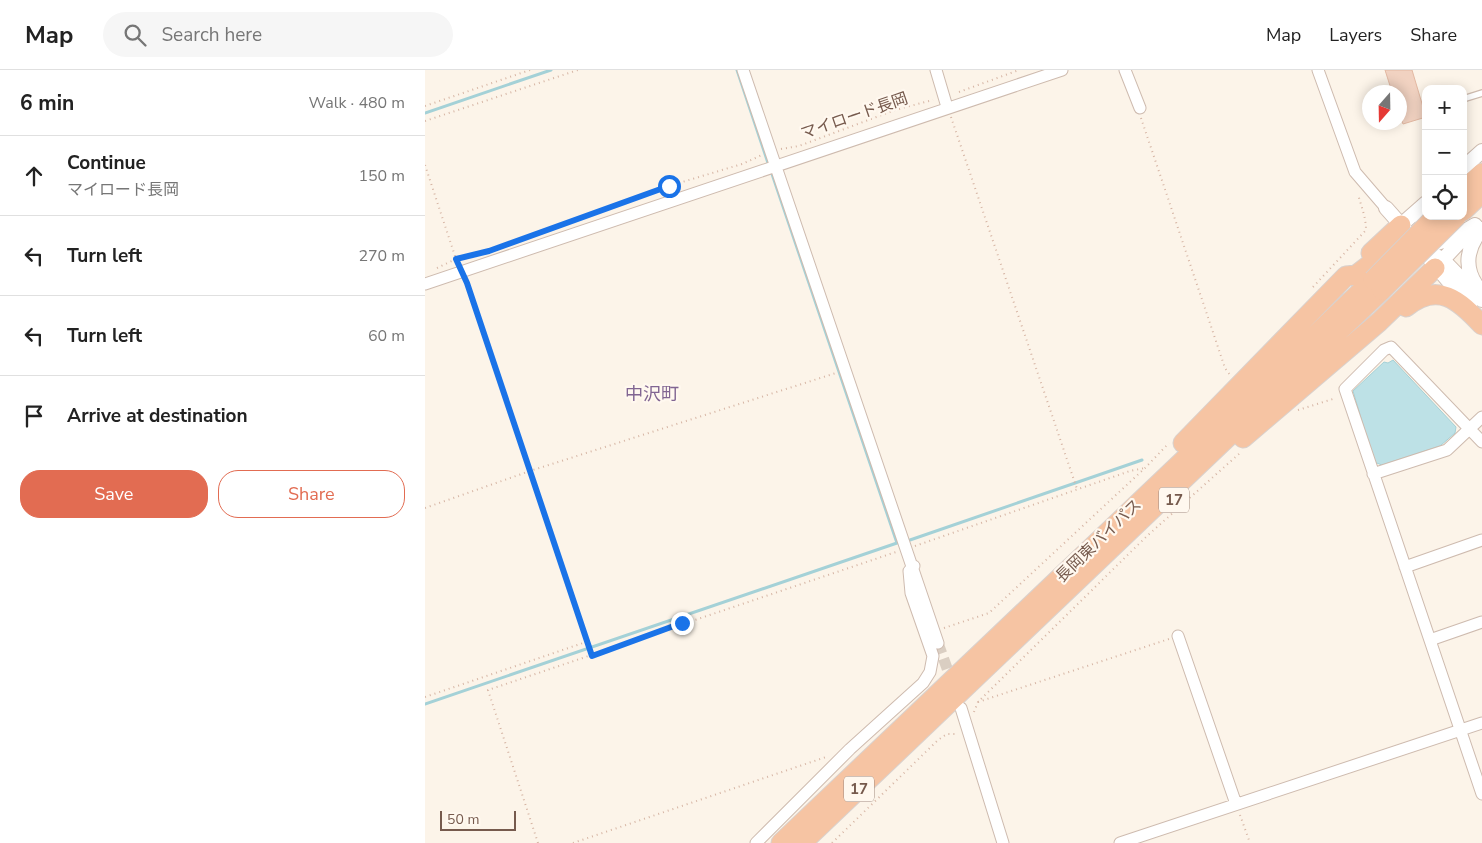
<!DOCTYPE html>
<html lang="en">
<head>
<meta charset="utf-8">
<style>
	:root { --surface:#fff; --page:#f6f6f6; --text:#222; --muted:#767676; --line:#e0e0e0; --accent:#e26c52 }
	body { margin:0; font-family:"Nunito Sans","Noto Sans JP",sans-serif; background:var(--page); color:var(--text) }
	.controls { position:absolute; right:15px; top:15px; display:grid; overflow:hidden; border-radius:10px; box-shadow:0 2px 12px #0003 }
	.controls button { width:45px; height:45px; display:grid; place-items:center; padding:0; border:0; border-bottom:1px solid var(--line); background:var(--surface); color:var(--text); font:25px sans-serif }
	.compass { position:absolute; left:937px; top:15px; width:45px; height:45px; border-radius:50%; background:var(--surface); box-shadow:0 2px 12px #0003; rotate:200deg }
	.scale { position:absolute; left:15px; bottom:12px; width:76px; box-sizing:border-box; padding-left:5px; border:2px solid #765a4d; border-top:0; font-size:14px; line-height:18px; white-space:nowrap; color:#765a4d; -webkit-text-stroke:4px #fff8ef; paint-order:stroke }
	.stop { position:absolute; width:15px; height:15px; margin:-11px; border:4px solid #1a73e8; border-radius:50%; background:#fff }
	.stop.end { background:#1a73e8; border-color:#fff; box-shadow:0 1px 5px #0008 }
	.list { margin:0; padding:0; list-style:none }
	h2 { display:flex; justify-content:space-between; align-items:center; height:65px; margin:0; padding:0 20px; font-size:21px }
	h2 small { font-size:16px; font-weight:400; color:var(--muted) }
	.list li { display:grid; grid-template-columns:32px 1fr auto; gap:15px; align-items:center; box-sizing:border-box; height:80px; padding:0 20px; border-top:1px solid var(--line) }
	.list b { display:block; font-size:19px; white-space:nowrap }
	.list p { margin:0; font-size:16px; white-space:nowrap; color:var(--muted) }
	.list em { font-size:16px; font-style:normal; color:var(--muted) }
	.actions { display:flex; gap:10px; padding:15px 20px }
	.actions a { flex:1; padding:11px 0; border:1px solid var(--accent); border-radius:20px; text-align:center; font-size:18px; color:var(--accent) }
	.actions .main { background:var(--accent); color:#fff }
	.icon { flex:none; width:28px; height:28px; fill:none; stroke:currentColor; stroke-width:2; stroke-linecap:round; stroke-linejoin:round }
	.map { position:relative; flex:none; width:1057px; height:773px; overflow:hidden }
	header { display:flex; align-items:center; gap:30px; box-sizing:border-box; height:70px; padding:0 25px; background:var(--surface); border-bottom:1px solid var(--line) }
	header strong { font-size:24px }
	nav { display:flex; gap:28px; margin-inline-start:auto; font-size:18px }
	.search { width:350px; height:45px; background:var(--page); display:flex; align-items:center; gap:12px; box-sizing:border-box; padding:0 18px; border-radius:28px; color:var(--muted); font-size:19px }
	main { display:flex }
	aside { flex:1; background:var(--surface) }
	.map>svg:first-child { display:block }
	.water { fill:#bde1e6; stroke:#a4d1d7 }
	.lines { fill:none; stroke-linecap:round; stroke-linejoin:round }
	.stream { stroke:#a4d1d7; stroke-width:3 }
	.building { fill:#f1d2c1; stroke:#e3b8a2 }
	.minor-tunnel { stroke:#dacec2; stroke-width:11; stroke-dasharray:11 5.5; stroke-linecap:butt }
	.service-casing { stroke:#cebbaf; stroke-width:8 }
	.minor-casing { stroke:#cebbaf; stroke-width:13 }
	.tertiary-casing { stroke:#cebbaf; stroke-width:16 }
	.trunk-casing { stroke:#d9d1cd; stroke-width:21 }
	.path { stroke:#d6b5a4; stroke-width:2; stroke-dasharray:1 4; stroke-linecap:butt }
	.service { stroke:#fff; stroke-width:5.5 }
	.minor { stroke:#fff; stroke-width:11 }
	.tertiary { stroke:#fff; stroke-width:14 }
	.trunk { stroke:#f6c4a3; stroke-width:19 }
	.trunk-bridge-casing { stroke:#d9d1cd; stroke-width:21; stroke-linecap:butt }
	.trunk-bridge { stroke:#f6c4a3; stroke-width:19 }
	.route { stroke:#1a73e8; stroke-width:6 }
	.labels { text-anchor:middle; stroke-width:4.5; stroke-linejoin:round; paint-order:stroke }
	.shield { fill:#fff8ef; stroke:#9f897e; stroke-width:1 }
	.shield-label { font-size:15px; font-weight:bold; fill:#765a4d }
	.street-label { font-size:16px; fill:#765a4d; stroke:#fff8ef }
	.neighbourhood-label { font-size:18px; fill:#816592; stroke:#fff8ef }
</style>
</head>
<body>
<header>
<strong>Map</strong>
<div class="search"><svg class="icon" aria-label="search" viewBox="0 0 24 24"><circle cx="10" cy="10" r="6"/><path d="M15 15l6 6"/></svg>Search here</div>
<nav><a>Map</a><a>Layers</a><a>Share</a></nav>
</header>
<main>
<aside>
<h2>6 min<small>Walk · 480 m</small></h2>
<ul class="list">
<li><svg class="icon" aria-label="ahead" viewBox="0 0 24 24"><path d="M12 20V5M6 11l6-6 6 6"/></svg><div><b>Continue</b><p>マイロード長岡</p></div><em>150 m</em></li>
<li><svg class="icon" aria-label="left" viewBox="0 0 24 24"><path d="M17 20v-9H6M10 6l-5 5 5 5"/></svg><div><b>Turn left</b></div><em>270 m</em></li>
<li><svg class="icon" aria-label="left" viewBox="0 0 24 24"><path d="M17 20v-9H6M10 6l-5 5 5 5"/></svg><div><b>Turn left</b></div><em>60 m</em></li>
<li><svg class="icon" aria-label="arrive" viewBox="0 0 24 24"><path d="M6 21V4h12l-3 4 3 4H6"/></svg><div><b>Arrive at destination</b></div></li>
</ul>
<div class="actions"><a class="main">Save</a><a>Share</a></div>
</aside>
<div class="map">
<svg width="1057" height="773" viewBox="0 0 1057 773">
	<rect width="100%" height="100%" fill="#fcf4e9"/>
	<path class="water" d="M 968,290 L 1031,357 L 1030,363 L 1015,376 L 957,395 L 949,392 L 928,321 L 959,292 L 963,293 Z"/>
	<g class="lines">
		<path class="stream" d="M 312,0 L 344,96
			M 0,43 L 126,0
			M 485,470 L 717,390
			M 0,634 L 472,473 L 346,101"/>
	</g>
	<path class="building" d="M 960,0 L 987,0 L 1001,47 L 978,54 L 974,44 L 974,22 L 967,22 Z"/>
	<g class="lines">
		<path class="minor-tunnel" d="M 513,573 L 528,615"/>
		<defs>
			<path id="service" d="M 1038,29 L 1057,23"/>
			<path id="minor" d="M 318,0 L 513,573
				M 511,0 L 522,37
				M 700,0 L 715,38
				M 893,0 L 930,102 L 961,138
				M 0,214 L 637,0
				M 1057,372 L 966,277 L 959,280 L 920,319 L 1057,724
				M 948,404 L 1022,380 L 1057,347
				M 980,497 L 1057,470
				M 753,566 L 811,734
				M 1005,570 L 1057,552
				M 536,638 L 578,773
				M 331,773 L 425,679 L 498,613 L 505,602 L 508,586 L 486,523 L 484,501 L 489,496
				M 695,773 L 1057,653"/>
			<path id="tertiary" d="M 1038,98 L 1057,81
				M 961,138 C 990,170 1015,203 1045,235
				M 1001,140 L 998,146 L 996,176 C 1017,174 1032,166 1050,155
				M 976,155 L 1001,133
				M 1000,179 L 1018,190 L 1057,230
				M 1012,196 L 1042,164
				M 1054,219 C 1038,199 1041,178 1057,159"/>
			<path id="trunk" d="M 1038,120 L 1057,103
				M 1038,141 L 1057,123
				M 946,183 L 976,155
				M 981,237 C 1013,211 1034,230 1057,255
				M 818,368 L 954,252 L 1010,198
				M 758,373 L 921,206 L 931,205 L 965,179 L 991,176
				M 356,773 L 948,210
				M 377,773 L 957,220"/>
		</defs>
		<use href="#service" class="service-casing"/>
		<use href="#minor" class="minor-casing"/>
		<use href="#tertiary" class="tertiary-casing"/>
		<use href="#trunk" class="trunk-casing"/>
		<path class="path" d="M 534,22 L 594,0
			M 0,36 L 105,0
			M 526,47 L 652,419
			M 716,48 L 800,298 L 805,305
			M 0,51 L 153,0
			M 356,79 L 374,76 L 470,40 L 508,30
			M 0,95 L 31,189
			M 70,178 L 244,116 L 317,94 L 337,85
			M 12,198 L 31,189 L 59,182
			M 41,212 L 167,586
			M 888,217 L 941,160 C 941,147 936,136 933,124
			M 873,340 L 911,328
			M 0,438 L 105,401 L 411,303
			M 490,476 L 705,401 L 720,398
			M 519,558 L 564,543 L 720,398 L 744,373
			M 0,627 L 161,572
			M 553,632 L 744,569
			M 549,642 L 553,632 L 722,466 L 815,383
			M 815,745 L 825,773
			M 113,773 L 63,620 L 471,482
			M 148,773 L 401,687
			M 407,773 L 513,670 L 522,664 L 532,664"/>
		<use href="#service" class="service"/>
		<use href="#minor" class="minor"/>
		<use href="#tertiary" class="tertiary"/>
		<use href="#trunk" class="trunk"/>
		<defs>
			<path id="trunk-bridge" d="M 948,210 L 1011,146
				M 957,220 L 1032,146"/>
		</defs>
		<use href="#trunk-bridge" class="trunk-bridge-casing"/>
		<use href="#trunk-bridge" class="trunk-bridge"/>
	</g>
	<g class="lines">
		<path class="route" d="M 244,116 L 64,181 L 31,189 L 42,213 L 167,586 L 257,553"/>
	</g>
	<g class="labels">
		<g class="shield">
			<rect x="734" y="417.5" width="30" height="25" rx="4"/>
			<rect x="419" y="706.5" width="30" height="25" rx="4"/>
		</g>
		<g class="shield-label">
			<text x="749" y="435">17</text>
			<text x="434" y="724">17</text>
		</g>
		<g class="street-label">
			<text transform="translate(429 45) rotate(-19)" y="6">マイロード長岡</text>
			<text transform="translate(673 470) rotate(-44)" y="6">長岡東バイパス</text>
		</g>
		<g class="neighbourhood-label">
			<text x="227" y="330">中沢町</text>
		</g>
	</g>
</svg>
<div class="controls">
<button>+</button>
<button>−</button>
<button><svg class="icon" aria-label="locate" viewBox="0 0 24 24"><circle cx="12" cy="12" r="6"/><path d="M12 2v4M12 18v4M2 12h4M18 12h4"/></svg></button>
</div>
<svg class="compass" viewBox="-18 -18 36 36"><path d="M0-13l5 13h-10z" fill="#e53935"/><path d="M0 13l5-13h-10z" fill="#767676"/></svg>
<div class="scale">50 m</div>
<div class="stop" style="left:244px;top:116px"></div>
<div class="stop end" style="left:257px;top:553px"></div>
</div>
</main>
</body>
</html>
